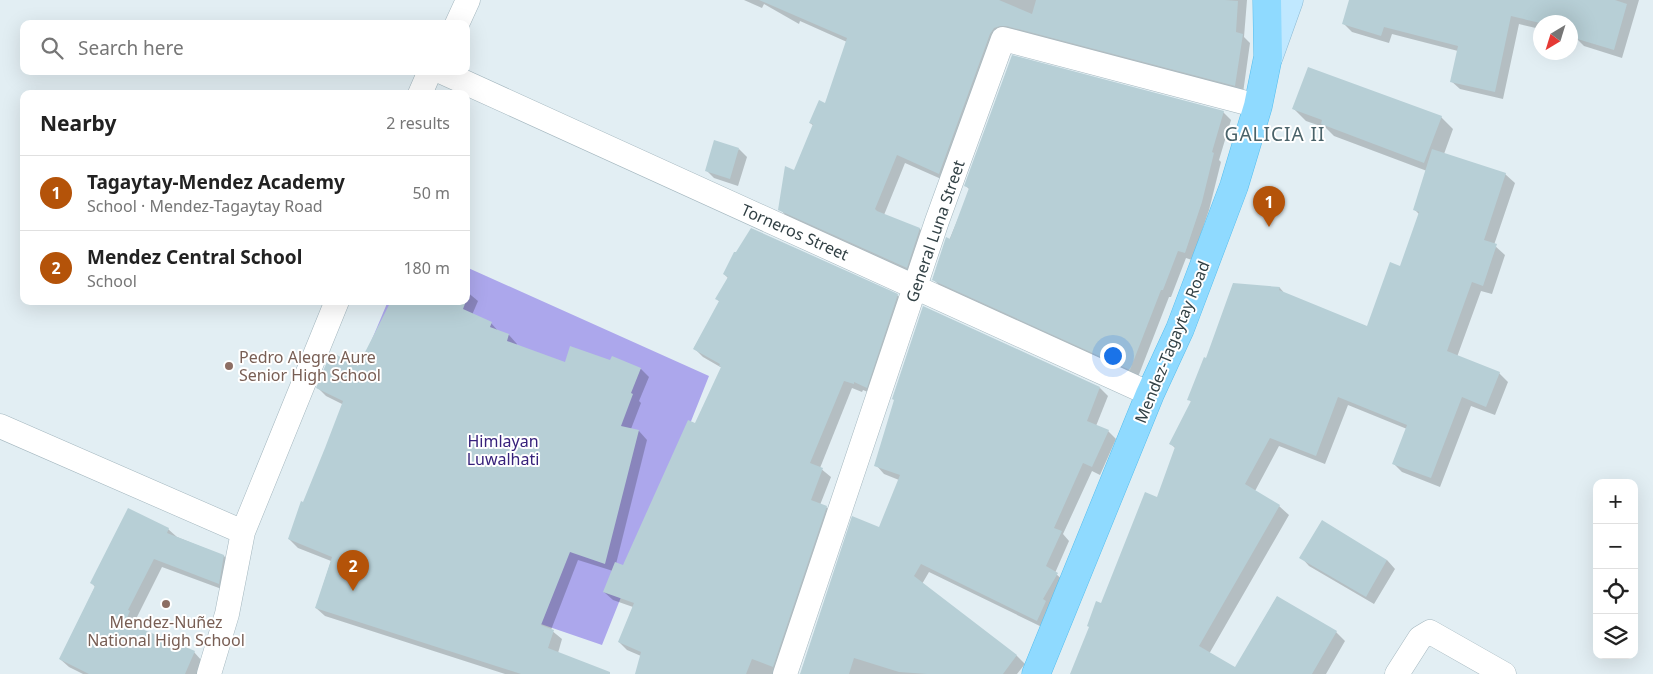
<!DOCTYPE html>
<html lang="en">
<head>
<meta charset="utf-8">
<style>
	:root { --surface:#fff; --page:#f6f6f6; --text:#222; --muted:#767676; --line:#e0e0e0; --accent:#b45309 }
	body { margin:0; font-family:"Noto Sans",sans-serif; background:var(--page); color:var(--text) }
	.controls { position:absolute; right:15px; bottom:15px; display:grid; overflow:hidden; border-radius:10px; box-shadow:0 5px 20px #0002 }
	.controls button { width:45px; height:45px; display:grid; place-items:center; padding:0; border:0; border-bottom:1px solid var(--line); background:var(--surface); color:var(--text); font:25px sans-serif }
	.compass { position:absolute; left:1533px; top:15px; width:45px; height:45px; border-radius:50%; background:var(--surface); box-shadow:0 5px 20px #0002; rotate:218deg }
	.you { position:absolute; left:1112px; top:355px; width:18px; height:18px; margin:-12px; border:4px solid #fff; border-radius:50%; background:#1a73e8; box-shadow:0 0 0 8px #1a73e833 }
	.badge { display:grid; place-items:center; width:32px; height:32px; border-radius:50%; background:var(--accent); color:#fff; font-size:16px; font-weight:700 }
	.pin { position:absolute; translate:-50% -41px; filter:drop-shadow(0 1px 2px #0008) }
	.pin::after { content:''; position:absolute; top:26px; width:18px; height:15px; background:inherit; clip-path:polygon(0 0,100% 0,50% 100%) }
	.list { margin:0; padding:0; list-style:none }
	h2 { display:flex; justify-content:space-between; align-items:center; height:65px; margin:0; padding:0 20px; font-size:21px }
	h2 small { font-size:16px; font-weight:400; color:var(--muted) }
	.list li { display:grid; grid-template-columns:32px 1fr auto; gap:15px; align-items:center; box-sizing:border-box; height:75px; padding:0 20px; border-top:1px solid var(--line) }
	.list b { display:block; font-size:19px; white-space:nowrap }
	.list p { margin:0; font-size:16px; white-space:nowrap; color:var(--muted) }
	.list em { font-size:16px; font-style:normal; color:var(--muted) }
	.icon { flex:none; width:28px; height:28px; fill:none; stroke:currentColor; stroke-width:2; stroke-linecap:round; stroke-linejoin:round }
	.map { position:relative; flex:none; width:1653px; height:674px; overflow:hidden }
	.search { position:absolute; background:var(--surface); box-shadow:0 5px 20px #0002; left:20px; top:20px; width:450px; height:55px; display:flex; align-items:center; gap:12px; box-sizing:border-box; padding:0 18px; border-radius:10px; color:var(--muted); font-size:19px }
	.panel { position:absolute; background:var(--surface); box-shadow:0 5px 20px #0002; left:20px; top:90px; width:450px; height:215px; border-radius:10px }
	.map>svg:first-child { display:block }
	.green { fill:#aca7ec }
	.shadow { fill:#0003 }
	.building { fill:#b7cfd6 }
	.lines { fill:none; stroke-linecap:round; stroke-linejoin:round }
	.street-casing { stroke:#a4b7bf; stroke-width:25 }
	.secondary-casing { stroke:#8cbad4; stroke-width:29 }
	.primary-casing { stroke:#56beee; stroke-width:29 }
	.street { stroke:#fff; stroke-width:24 }
	.secondary { stroke:#c0e8ff; stroke-width:28 }
	.primary { stroke:#8fdaff; stroke-width:28 }
	.education-dot { fill:#8d6e63; stroke:#fff; stroke-width:2 }
	.labels { text-anchor:middle; stroke-width:4; stroke-linejoin:round; paint-order:stroke }
	.street-label { font-size:16px; fill:#324145; stroke:#fff }
	.education-label { font-size:16px; fill:#785e54; stroke:#fff; text-anchor:start }
	.park-label { font-size:16px; fill:#37217b; stroke:#fff }
	.quarter-label { font-size:19px; letter-spacing:1px; fill:#496269; stroke:#fff }
</style>
</head>
<body>
<div class="map">
<svg width="1653" height="674" viewBox="0 0 1653 674">
	<rect width="100%" height="100%" fill="#e2eef3"/>
	<path class="green" d="M 466,267 L 709,376 L 602,645 L 289,538 L 388,301 L 466,301 Z"/>
	<path class="shadow" d="M 744,0 L 1247,0 L 1244,37 L 1250,43 L 1243,93 L 1016,33 L 948,182 L 905,163 L 884,215 L 920,229 L 928,237 L 915,275 L 788,218 L 780,209 L 814,126 L 810,123 L 826,104 L 847,42 L 800,21 L 799,24 L 764,4 L 762,8 Z
		M 1351,0 L 1639,0 L 1622,58 L 1584,46 L 1576,38 L 1570,36 L 1570,22 L 1540,22 L 1540,29 L 1519,24 L 1503,99 L 1460,89 L 1451,81 L 1458,51 L 1392,34 L 1389,43 L 1352,32 L 1344,24 Z
		M 1294,109 L 1441,117 L 1453,129 L 1444,154 L 1505,174 L 1515,183 L 1494,245 L 1505,255 L 1492,294 L 1481,291 L 1457,357 L 1499,373 L 1508,382 L 1495,415 L 1471,406 L 1440,487 L 1402,472 L 1393,463 L 1407,429 L 1348,405 L 1325,464 L 1279,446 L 1255,491 L 1279,506 L 1289,515 L 1209,654 L 1235,669 L 1277,597 L 1336,632 L 1345,641 L 1326,674 L 1071,674 L 1102,604 L 1158,498 L 1176,449 L 1171,444 L 1192,403 L 1189,399 L 1207,359 L 1233,285 L 1280,288 L 1286,295 L 1368,327 L 1401,268 L 1420,215 L 1414,209 L 1427,171 L 1334,136 L 1326,128 L 1306,121 Z
		M 1223,112 L 1231,120 L 1219,160 L 1221,162 L 1209,210 L 1192,260 L 1186,258 L 1171,297 L 1169,297 L 1138,377 L 941,287 L 933,279 L 970,190 L 966,186 Z
		M 739,149 L 747,157 L 738,186 L 714,178 L 706,170 Z
		M 724,274 L 897,295 L 906,304 L 875,395 L 863,390 L 862,392 L 852,388 L 820,468 L 831,477 L 820,505 L 826,507 L 835,516 L 781,674 L 636,674 L 641,656 L 627,650 L 619,642 L 633,607 L 613,600 L 604,592 L 613,571 L 578,560 L 551,630 L 562,639 L 558,653 L 597,674 L 505,674 L 325,616 L 316,608 L 331,561 L 298,548 L 289,539 L 344,405 L 326,396 L 318,388 L 359,368 L 393,301 L 466,301 L 466,291 L 478,301 L 472,315 L 491,323 L 499,332 L 509,335 L 517,344 L 516,346 L 566,364 L 611,362 L 641,369 L 649,377 L 639,401 L 641,403 L 631,429 L 639,431 L 647,440 L 616,564 L 624,567 L 696,425 L 722,368 L 703,357 L 694,348 L 720,302 L 717,299 L 728,278 Z
		M 1100,388 L 1108,396 L 1096,426 L 1108,431 L 1116,439 L 1100,475 L 1092,471 L 1063,534 L 1069,541 L 1055,573 L 1066,583 L 1046,629 L 929,572 L 922,584 L 1017,656 L 1025,664 L 1017,674 L 801,674 L 880,528 L 899,480 L 884,474 L 876,465 Z
		M 168,529 L 177,537 L 224,556 L 232,565 L 227,591 L 162,567 L 136,619 L 138,620 L 135,627 L 194,652 L 202,661 L 197,674 L 83,674 L 69,667 L 60,659 L 95,587 L 92,583 Z
		M 1301,557 L 1387,560 L 1395,569 L 1374,604 L 1309,566 Z"/>
	<path class="building" d="M 759,0 L 999,0 L 1032,14 L 1036,0 L 1225,0 L 1238,1 L 1236,32 L 1243,34 L 1235,86 L 1006,26 L 1000,26 L 994,28 L 990,34 L 939,174 L 897,155 L 875,209 L 877,211 L 920,228 L 907,268 L 778,210 L 785,166 L 794,170 L 813,124 L 809,123 L 819,100 L 825,103 L 847,38 Z
		M 1349,0 L 1615,0 L 1627,4 L 1614,50 L 1574,38 L 1576,32 L 1570,31 L 1570,22 L 1540,23 L 1511,16 L 1495,92 L 1450,82 L 1458,46 L 1384,27 L 1381,36 L 1342,24 Z
		M 1012,55 L 1224,111 L 1212,152 L 1214,153 L 1202,202 L 1185,253 L 1178,251 L 1163,290 L 1161,290 L 1130,370 L 932,280 L 946,237 L 950,239 L 969,188 L 964,186 Z
		M 1308,67 L 1442,116 L 1424,163 L 1321,124 L 1322,120 L 1292,109 Z
		M 714,140 L 739,148 L 730,179 L 705,171 Z
		M 1432,149 L 1506,173 L 1484,240 L 1497,244 L 1483,286 L 1472,282 L 1447,351 L 1500,372 L 1486,407 L 1462,397 L 1431,478 L 1392,464 L 1407,425 L 1338,397 L 1316,456 L 1270,438 L 1245,484 L 1280,505 L 1199,646 L 1235,667 L 1277,596 L 1337,631 L 1312,674 L 1070,674 L 1089,627 L 1087,626 L 1096,601 L 1101,603 L 1145,492 L 1157,497 L 1175,447 L 1169,444 L 1191,401 L 1187,400 L 1204,357 L 1206,358 L 1233,283 L 1280,287 L 1279,290 L 1367,326 L 1390,262 L 1400,266 L 1419,212 L 1413,210 Z
		M 751,228 L 898,294 L 867,388 L 854,382 L 854,384 L 844,381 L 810,463 L 823,468 L 811,500 L 827,506 L 773,667 L 752,659 L 746,674 L 635,674 L 641,652 L 618,642 L 634,603 L 603,592 L 615,562 L 623,565 L 688,420 L 695,423 L 721,367 L 719,366 L 720,364 L 693,349 L 719,301 L 715,299 L 728,277 L 723,274 L 734,252 L 736,252 Z
		M 391,301 L 466,301 L 463,309 L 492,322 L 490,327 L 509,334 L 507,341 L 565,362 L 570,346 L 610,360 L 612,356 L 641,368 L 631,393 L 633,394 L 621,426 L 639,430 L 605,564 L 570,552 L 541,625 L 554,630 L 548,648 L 610,672 L 610,674 L 521,674 L 315,608 L 332,557 L 288,539 L 301,501 L 303,502 L 325,448 L 343,401 L 316,388 L 331,352 L 358,366 Z
		M 923,306 L 1100,387 L 1087,421 L 1109,430 L 1092,467 L 1083,463 L 1054,528 L 1062,531 L 1046,566 L 1058,573 L 1043,599 L 1046,601 L 1037,621 L 921,564 L 914,576 L 1017,655 L 1003,674 L 927,674 L 899,672 L 854,658 L 849,674 L 800,674 L 852,516 L 879,527 L 900,475 L 874,466 L 894,400 L 892,399 Z
		M 128,508 L 169,528 L 167,533 L 224,555 L 219,584 L 154,559 L 128,610 L 130,611 L 125,622 L 195,651 L 185,674 L 89,674 L 59,659 L 95,586 L 90,583 Z
		M 1322,520 L 1387,560 L 1366,597 L 1299,558 Z"/>
	<g class="lines">
		<defs>
			<path id="street" d="M 457,24 L 468,0
				M 440,71 L 1150,394
				M 420,94 L 430,71
				M 0,426 L 243,532
				M 209,674 L 227,614 L 243,532 L 337,301
				M 785,674 L 937,221 L 1003,39 L 1258,106
				M 1397,674 L 1420,638 L 1430,632 L 1504,674"/>
			<path id="secondary" d="M 1269,56 L 1289,0"/>
			<path id="primary" d="M 1036,674 L 1150,394 L 1180,329 L 1234,186 L 1258,106 L 1268,57 L 1267,0"/>
		</defs>
		<use href="#street" class="street-casing"/>
		<use href="#secondary" class="secondary-casing"/>
		<use href="#primary" class="primary-casing"/>
		<use href="#street" class="street"/>
		<use href="#secondary" class="secondary"/>
		<use href="#primary" class="primary"/>
	</g>
	<g class="education-dot">
		<circle cx="229" cy="366" r="5"/>
		<circle cx="166" cy="604" r="5"/>
	</g>
	<g class="labels">
		<g class="street-label">
			<text transform="translate(935 231) rotate(-71)" y="6">General Luna Street</text>
			<text transform="translate(795 232) rotate(24)" y="6">Torneros Street</text>
			<text transform="translate(1172 342) rotate(-68)" y="6">Mendez-Tagaytay Road</text>
		</g>
		<g class="education-label">
			<text x="239" y="363">Pedro Alegre Aure<tspan x="239" dy="18">Senior High School</tspan></text>
			<text x="166" y="628" text-anchor="middle">Mendez-Nuñez<tspan x="166" dy="18">National High School</tspan></text>
		</g>
		<g class="park-label">
			<text x="503" y="447">Himlayan<tspan x="503" dy="18">Luwalhati</tspan></text>
		</g>
		<g class="quarter-label">
			<text x="1275" y="141">GALICIA II</text>
		</g>
	</g>
</svg>
<div class="controls">
<button>+</button>
<button>−</button>
<button><svg class="icon" aria-label="locate" viewBox="0 0 24 24"><circle cx="12" cy="12" r="6"/><path d="M12 2v4M12 18v4M2 12h4M18 12h4"/></svg></button>
<button><svg class="icon" aria-label="layers" viewBox="0 0 24 24"><path d="M12 4l9 5-9 5-9-5zM3 14l9 5 9-5"/></svg></button>
</div>
<svg class="compass" viewBox="-18 -18 36 36"><path d="M0-13l5 13h-10z" fill="#e53935"/><path d="M0 13l5-13h-10z" fill="#767676"/></svg>
<div class="you"></div>
<div class="pin badge" style="left:1269px;top:227px">1</div>
<div class="pin badge" style="left:353px;top:591px">2</div>
<div class="search"><svg class="icon" aria-label="search" viewBox="0 0 24 24"><circle cx="10" cy="10" r="6"/><path d="M15 15l6 6"/></svg>Search here</div>
<section class="panel">
<h2>Nearby<small>2 results</small></h2>
<ul class="list">
<li><span class="badge">1</span><div><b>Tagaytay-Mendez Academy</b><p>School · Mendez-Tagaytay Road</p></div><em>50 m</em></li>
<li><span class="badge">2</span><div><b>Mendez Central School</b><p>School</p></div><em>180 m</em></li>
</ul>
</section>
</div>
</body>
</html>
